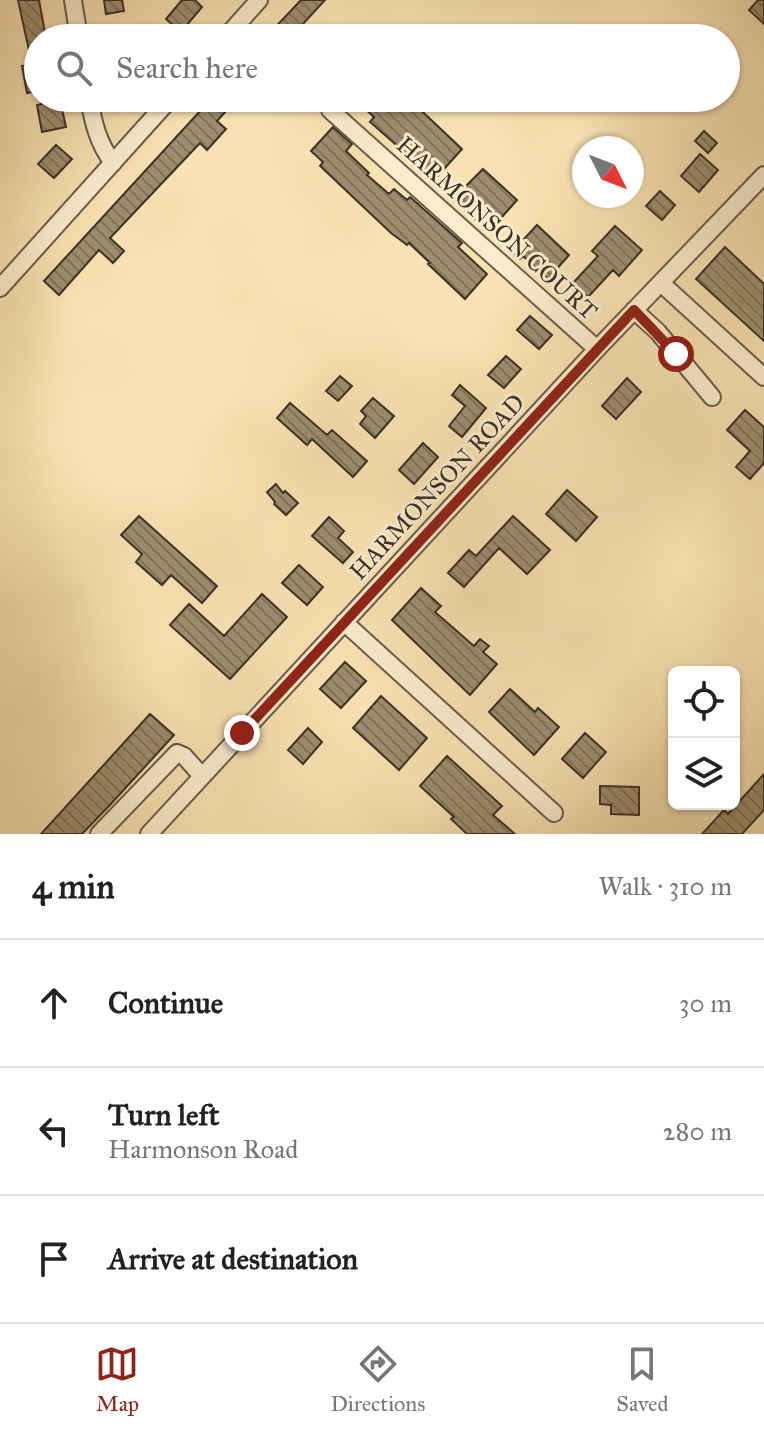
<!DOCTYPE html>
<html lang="en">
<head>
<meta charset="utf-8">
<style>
	:root { --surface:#fff; --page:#f2f2f2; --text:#222; --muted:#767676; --line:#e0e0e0; --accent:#8f2418 }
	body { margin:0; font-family:"IM FELL Great Primer",serif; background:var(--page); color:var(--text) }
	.controls { position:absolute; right:24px; bottom:24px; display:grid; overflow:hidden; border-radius:12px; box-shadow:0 2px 6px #0004 }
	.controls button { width:72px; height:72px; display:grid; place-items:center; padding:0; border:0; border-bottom:2px solid var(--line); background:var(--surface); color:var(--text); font:40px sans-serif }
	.compass { position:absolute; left:572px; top:136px; width:72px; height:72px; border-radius:50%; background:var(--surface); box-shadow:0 2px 6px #0004; rotate:132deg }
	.stop { position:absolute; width:24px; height:24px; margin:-18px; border:6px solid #8f2418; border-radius:50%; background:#fff }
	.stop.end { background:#8f2418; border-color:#fff; box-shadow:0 2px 8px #0008 }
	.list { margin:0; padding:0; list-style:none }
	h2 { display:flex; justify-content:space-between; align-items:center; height:104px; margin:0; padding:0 32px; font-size:34px }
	h2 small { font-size:26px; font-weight:400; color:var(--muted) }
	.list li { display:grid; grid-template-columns:52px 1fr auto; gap:24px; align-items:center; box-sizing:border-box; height:128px; padding:0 32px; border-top:2px solid var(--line) }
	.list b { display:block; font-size:30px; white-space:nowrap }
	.list p { margin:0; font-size:26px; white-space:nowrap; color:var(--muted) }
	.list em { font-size:26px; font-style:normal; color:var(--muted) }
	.icon { flex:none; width:44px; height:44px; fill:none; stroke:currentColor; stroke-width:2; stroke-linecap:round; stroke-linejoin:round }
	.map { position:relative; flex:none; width:764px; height:834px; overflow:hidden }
	.search { position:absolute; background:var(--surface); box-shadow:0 2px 6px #0004; left:24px; right:24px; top:24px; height:88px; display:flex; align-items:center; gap:20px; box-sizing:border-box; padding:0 28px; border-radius:44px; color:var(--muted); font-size:30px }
	.sheet { height:488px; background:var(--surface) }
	nav { display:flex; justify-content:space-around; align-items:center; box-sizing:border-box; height:112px; border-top:2px solid var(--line); background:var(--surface); font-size:22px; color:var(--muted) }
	nav a { display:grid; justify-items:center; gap:4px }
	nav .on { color:var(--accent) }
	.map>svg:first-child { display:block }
	.building { fill:url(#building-back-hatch); stroke:#3b3125; stroke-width:2 }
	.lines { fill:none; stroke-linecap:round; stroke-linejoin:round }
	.minor-casing { stroke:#6a5d48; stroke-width:20 }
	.minor { stroke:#faeccd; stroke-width:16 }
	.route { stroke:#8f2418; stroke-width:10 }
	.labels { text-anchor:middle; stroke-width:6; stroke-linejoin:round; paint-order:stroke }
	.street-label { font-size:24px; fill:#3b3125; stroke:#faeccd }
</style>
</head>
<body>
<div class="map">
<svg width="764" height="834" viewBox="0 0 764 834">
	<defs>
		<pattern id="building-back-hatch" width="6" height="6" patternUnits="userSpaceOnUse" patternTransform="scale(2)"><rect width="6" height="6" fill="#9d8d6e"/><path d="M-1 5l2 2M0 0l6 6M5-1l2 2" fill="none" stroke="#81745a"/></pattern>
	</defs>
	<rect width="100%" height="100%" fill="#f8e1b2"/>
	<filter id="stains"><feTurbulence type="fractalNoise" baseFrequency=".0025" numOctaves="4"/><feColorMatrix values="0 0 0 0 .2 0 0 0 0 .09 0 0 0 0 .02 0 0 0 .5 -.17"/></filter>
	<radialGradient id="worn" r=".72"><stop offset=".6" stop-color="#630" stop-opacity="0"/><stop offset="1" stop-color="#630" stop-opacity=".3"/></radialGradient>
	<path class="building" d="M 18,0 L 39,0 L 46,38 L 38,38 L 38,91 L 27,93 L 22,66 L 32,64 Z
		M 104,0 L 122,0 L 124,11 L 106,14 Z
		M 182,0 L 195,0 L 202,7 L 181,32 L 166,19 Z
		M 301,0 L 325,0 L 290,38 L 265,38 Z
		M 758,0 L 764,0 L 764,24 L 749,10 Z
		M 212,98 L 238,98 L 217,121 L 226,129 L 207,150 L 200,143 L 110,238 L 124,251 L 113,263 L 99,250 L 59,295 L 44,281 Z
		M 353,98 L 408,98 L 462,149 L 435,179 L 370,122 L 374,117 Z
		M 60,100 L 66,127 L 42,132 L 37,105 Z
		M 333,127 L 352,144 L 346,151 L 369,173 L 367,175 L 389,194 L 394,189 L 407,200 L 410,197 L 462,243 L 458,247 L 487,274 L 465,299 L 428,264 L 430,263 L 409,243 L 407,245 L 391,233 L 320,166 L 323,162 L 311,151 Z
		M 704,131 L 717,143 L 708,153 L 695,141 Z
		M 56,145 L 72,159 L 54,178 L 38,164 Z
		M 700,154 L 718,170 L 699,192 L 681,176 Z
		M 483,169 L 517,200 L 493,227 L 479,214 L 475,219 L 453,199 Z
		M 660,191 L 675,205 L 662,220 L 646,206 Z
		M 537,225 L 569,255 L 548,279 L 523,256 L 520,259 L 512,252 Z
		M 615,226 L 642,250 L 619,276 L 613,270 L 588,297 L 573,283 L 598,256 L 592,251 Z
		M 725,247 L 764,284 L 764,341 L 696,279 Z
		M 530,316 L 552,335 L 539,349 L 517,330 Z
		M 506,356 L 521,369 L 504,388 L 488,375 Z
		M 340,376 L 352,386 L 338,401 L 326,391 Z
		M 627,378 L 641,392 L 616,419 L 602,406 Z
		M 460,385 L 486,408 L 462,437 L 449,426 L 465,406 L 452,395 Z
		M 373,398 L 394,416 L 375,438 L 360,424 L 366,416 L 361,411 Z
		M 290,403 L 327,435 L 332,430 L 367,461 L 353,477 L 312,439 L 307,445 L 277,418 Z
		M 745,410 L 764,427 L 764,463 L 750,479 L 736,467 L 750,451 L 727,430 Z
		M 423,443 L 438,457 L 414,484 L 399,470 Z
		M 276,484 L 283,493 L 285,491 L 298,503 L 286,515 L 274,504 L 275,502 L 267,492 Z
		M 567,490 L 597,517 L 576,541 L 546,514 Z
		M 139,516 L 217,586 L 202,603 L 171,575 L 162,585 L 136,562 L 142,554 L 121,535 Z
		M 513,516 L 550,550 L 527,574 L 499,548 L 464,587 L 448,573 L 469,550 L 476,556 Z
		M 329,517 L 344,531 L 338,538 L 353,552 L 343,563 L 312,536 Z
		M 299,565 L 323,587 L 307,605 L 282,583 Z
		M 421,588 L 441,606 L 435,612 L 474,646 L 480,639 L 489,646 L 483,652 L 497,664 L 470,695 L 392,620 Z
		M 262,594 L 287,617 L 230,679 L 170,625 L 189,604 L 224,636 Z
		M 345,662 L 366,681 L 341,708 L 320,689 Z
		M 510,689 L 535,712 L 538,708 L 559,727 L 534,755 L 489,712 Z
		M 381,696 L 427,738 L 399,770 L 353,728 Z
		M 150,714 L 174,735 L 109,806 L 82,834 L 41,834 Z
		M 308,728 L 322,742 L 303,764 L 288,750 Z
		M 585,733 L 606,752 L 583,778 L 562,759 Z
		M 447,756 L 502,806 L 493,815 L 515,834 L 467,834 L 451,819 L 454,817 L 420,786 Z
		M 764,774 L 764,810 L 742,834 L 702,834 L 724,810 L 728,814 Z
		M 600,786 L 639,787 L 639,815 L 611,814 L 611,805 L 600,804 Z"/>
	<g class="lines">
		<defs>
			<path id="minor" d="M 73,0 L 79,38
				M 225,38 L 259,0
				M 89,98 C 93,122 98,143 113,163
				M 330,110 L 597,349
				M 661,283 L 764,377
				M 0,288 L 171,98
				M 634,310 L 658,332 L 712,397
				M 344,622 L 554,813
				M 99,834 L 177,753 L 184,756 L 202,776
				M 149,834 L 597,349 L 764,175"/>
		</defs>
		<use href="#minor" class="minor-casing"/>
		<use href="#minor" class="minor"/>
	</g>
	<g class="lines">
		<path class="route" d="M 242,733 L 634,310 L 676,354"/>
	</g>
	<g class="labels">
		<g class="street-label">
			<text transform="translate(497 228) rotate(42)" y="8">HARMONSON COURT</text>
			<text transform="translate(437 487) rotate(-47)" y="8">HARMONSON ROAD</text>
		</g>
	</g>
	<rect width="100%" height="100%" filter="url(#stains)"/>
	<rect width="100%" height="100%" fill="url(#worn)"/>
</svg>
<div class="controls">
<button><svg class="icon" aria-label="locate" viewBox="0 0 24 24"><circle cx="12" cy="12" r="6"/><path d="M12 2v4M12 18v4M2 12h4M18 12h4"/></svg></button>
<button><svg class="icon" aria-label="layers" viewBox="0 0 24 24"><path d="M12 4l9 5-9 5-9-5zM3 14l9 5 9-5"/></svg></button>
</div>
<svg class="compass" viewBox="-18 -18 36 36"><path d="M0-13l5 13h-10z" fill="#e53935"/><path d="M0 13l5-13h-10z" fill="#767676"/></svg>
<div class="stop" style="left:676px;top:354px"></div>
<div class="stop end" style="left:242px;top:733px"></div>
<div class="search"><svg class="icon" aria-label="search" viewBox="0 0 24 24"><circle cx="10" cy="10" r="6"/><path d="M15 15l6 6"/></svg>Search here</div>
</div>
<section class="sheet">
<h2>4 min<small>Walk · 310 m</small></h2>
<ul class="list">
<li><svg class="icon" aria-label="ahead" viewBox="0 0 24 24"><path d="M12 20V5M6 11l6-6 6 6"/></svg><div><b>Continue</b></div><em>30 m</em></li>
<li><svg class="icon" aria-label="left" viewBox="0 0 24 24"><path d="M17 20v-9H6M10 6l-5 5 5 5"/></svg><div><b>Turn left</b><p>Harmonson Road</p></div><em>280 m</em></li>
<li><svg class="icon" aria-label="arrive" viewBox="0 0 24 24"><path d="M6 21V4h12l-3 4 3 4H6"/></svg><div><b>Arrive at destination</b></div></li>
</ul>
</section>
<nav>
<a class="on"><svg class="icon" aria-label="map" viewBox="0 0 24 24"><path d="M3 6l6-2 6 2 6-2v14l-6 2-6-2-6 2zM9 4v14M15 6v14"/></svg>Map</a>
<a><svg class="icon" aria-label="directions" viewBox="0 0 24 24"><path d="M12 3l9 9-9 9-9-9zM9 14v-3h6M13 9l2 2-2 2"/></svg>Directions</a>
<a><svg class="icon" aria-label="saved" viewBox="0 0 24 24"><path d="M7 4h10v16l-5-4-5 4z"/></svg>Saved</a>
</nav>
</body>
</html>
